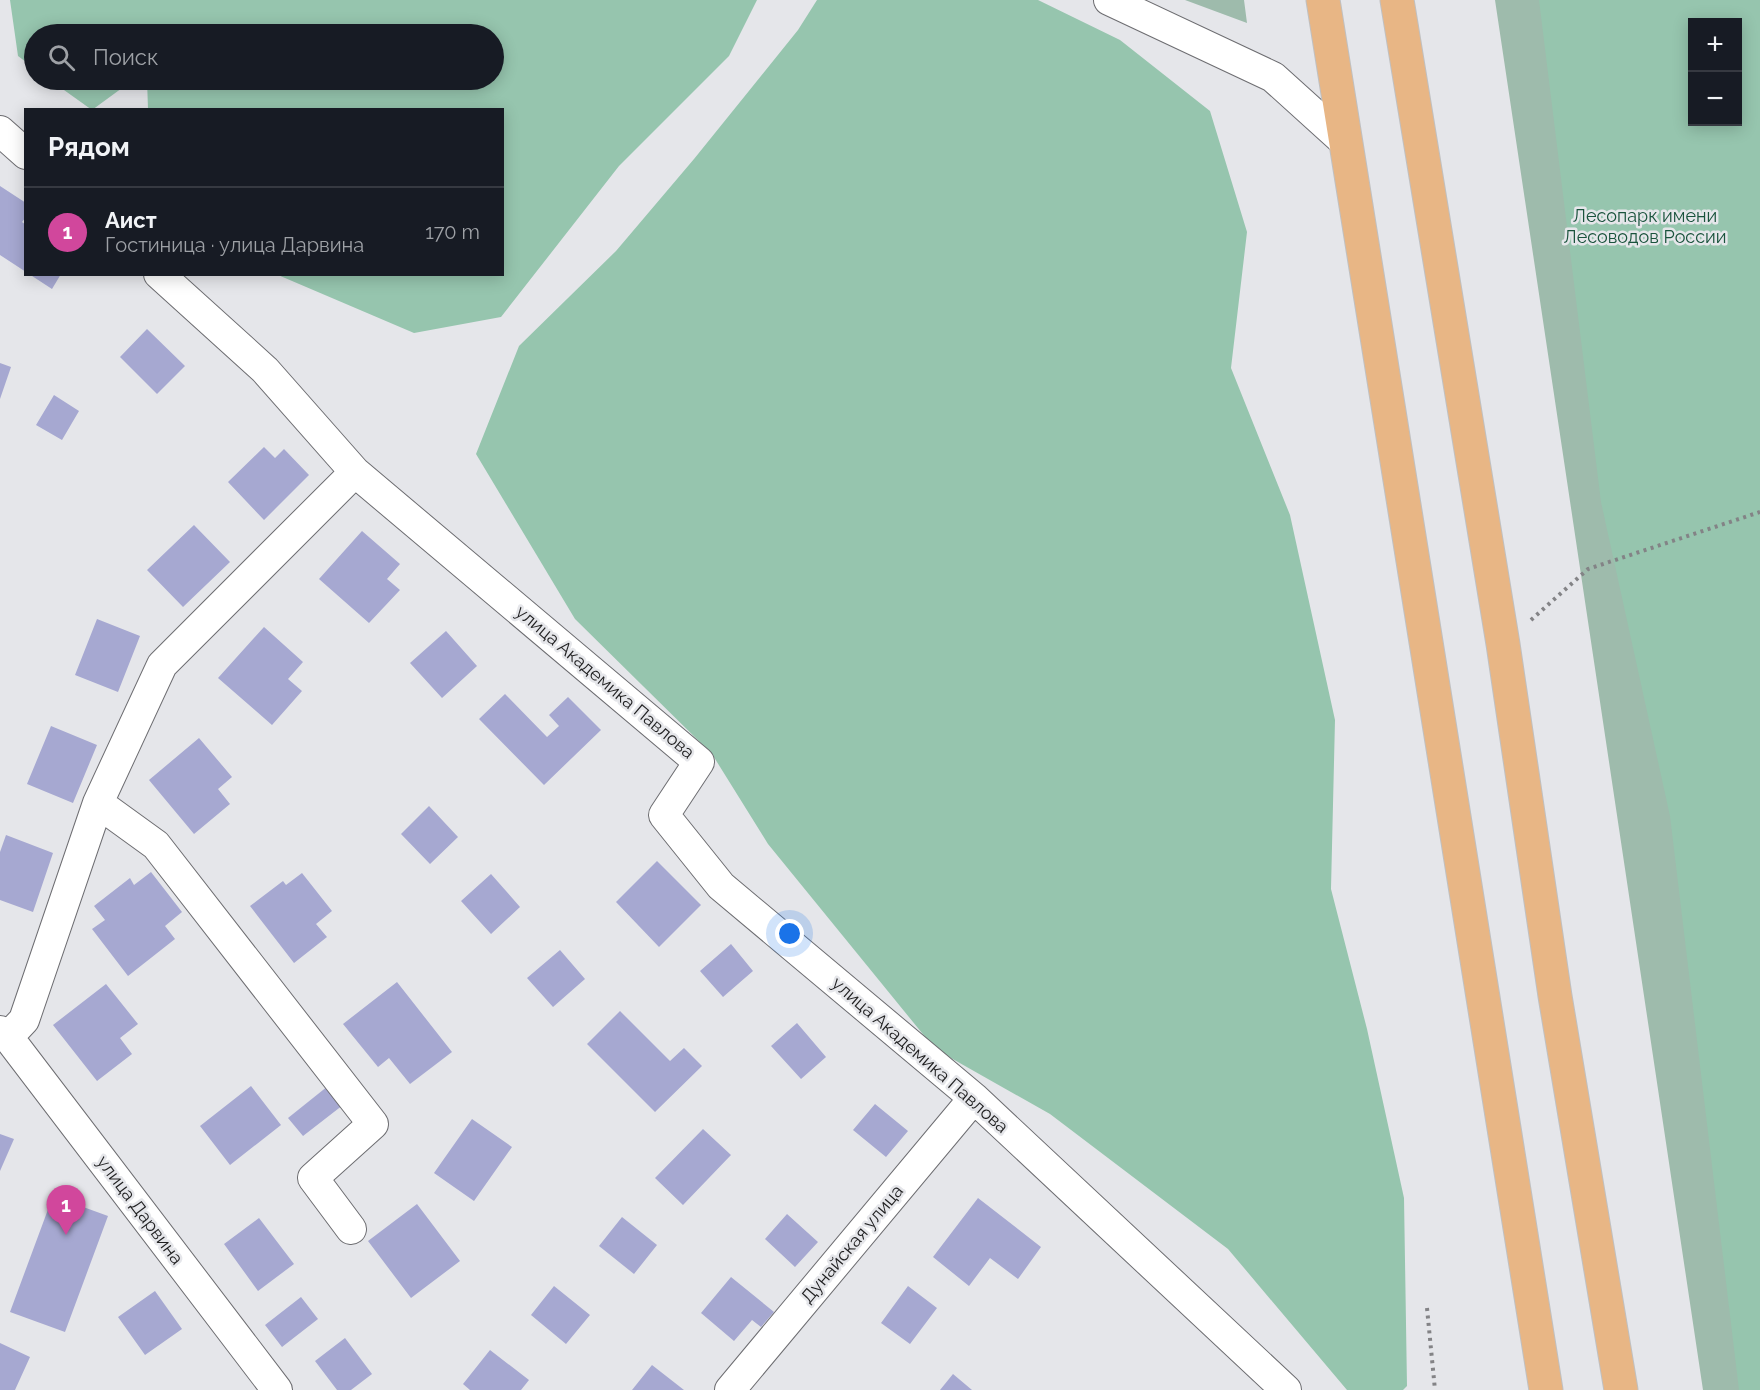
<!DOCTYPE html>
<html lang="ru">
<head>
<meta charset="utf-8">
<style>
	:root { --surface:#171b24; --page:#242831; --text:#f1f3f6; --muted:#9ea1a6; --line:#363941; --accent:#2563eb }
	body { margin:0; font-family:Raleway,sans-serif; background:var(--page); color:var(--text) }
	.controls { position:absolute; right:18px; top:18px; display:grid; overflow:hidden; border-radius:0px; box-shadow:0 3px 15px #0003 }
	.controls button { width:54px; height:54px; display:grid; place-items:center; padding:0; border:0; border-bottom:2px solid var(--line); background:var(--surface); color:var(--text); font:30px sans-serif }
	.you { position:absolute; left:790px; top:934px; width:21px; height:21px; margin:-15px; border:4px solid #fff; border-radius:50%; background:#1a73e8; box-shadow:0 0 0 9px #1a73e833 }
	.badge { display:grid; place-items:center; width:39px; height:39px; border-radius:50%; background:var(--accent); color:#fff; font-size:20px; font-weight:700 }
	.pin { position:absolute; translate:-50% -50px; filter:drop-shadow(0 2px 3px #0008) }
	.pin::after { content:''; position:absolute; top:32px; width:21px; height:18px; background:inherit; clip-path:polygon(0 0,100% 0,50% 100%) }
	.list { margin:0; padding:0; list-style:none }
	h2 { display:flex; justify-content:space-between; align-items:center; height:78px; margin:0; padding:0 24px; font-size:26px }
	h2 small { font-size:20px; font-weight:400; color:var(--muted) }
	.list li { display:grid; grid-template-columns:39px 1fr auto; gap:18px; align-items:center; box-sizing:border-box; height:90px; padding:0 24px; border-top:2px solid var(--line) }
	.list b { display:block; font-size:22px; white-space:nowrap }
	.list p { margin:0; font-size:20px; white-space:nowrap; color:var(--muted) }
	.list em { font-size:20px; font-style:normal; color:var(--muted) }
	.icon { flex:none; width:33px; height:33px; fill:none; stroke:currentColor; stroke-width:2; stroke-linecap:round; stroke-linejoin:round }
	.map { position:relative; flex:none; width:1760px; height:1390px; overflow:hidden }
	.search { position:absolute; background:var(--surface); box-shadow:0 3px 15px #0003; left:24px; top:24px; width:480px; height:66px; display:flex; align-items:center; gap:15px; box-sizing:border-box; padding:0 21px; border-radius:33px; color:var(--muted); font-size:22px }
	.panel { position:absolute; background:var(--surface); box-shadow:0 3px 15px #0003; left:24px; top:108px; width:480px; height:168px; border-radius:0px }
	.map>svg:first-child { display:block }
	.green { fill:#9ebbac; fill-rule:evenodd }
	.forest { fill:#96c5ae; fill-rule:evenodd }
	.building { fill:#a6a8d1 }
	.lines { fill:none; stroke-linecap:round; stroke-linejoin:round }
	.minor-casing { stroke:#6d6d71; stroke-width:32 }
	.major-casing { stroke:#c0c0c1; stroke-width:35 }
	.path { stroke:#838386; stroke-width:4; stroke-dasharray:3 4.5; stroke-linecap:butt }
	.minor { stroke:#fff; stroke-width:30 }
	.major { stroke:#e8b685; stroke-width:33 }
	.labels { text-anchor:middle; stroke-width:5; stroke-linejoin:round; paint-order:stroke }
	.park-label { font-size:18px; fill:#19533c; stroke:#e5e6ea }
	.street-label { font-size:18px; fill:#1f1f20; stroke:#e5e6ea }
</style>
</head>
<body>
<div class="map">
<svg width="1760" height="1390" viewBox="0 0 1760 1390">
	<rect width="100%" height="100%" fill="#e5e6ea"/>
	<path class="green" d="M 1185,0 L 1244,0 L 1247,23 Z
		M 1495,0 L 1760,0 L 1760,1390 L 1703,1390 ZM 1692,22 L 1738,22 L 1738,122 L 1692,122 Z"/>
	<path class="forest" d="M 10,0 L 757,0 L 729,56 L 619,166 L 501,317 L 414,333 L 278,275 L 502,274 L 502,110 L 148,109 L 147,80 L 494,80 L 494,34 L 34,34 L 34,68 L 18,56 Z
		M 817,0 L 1038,0 L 1120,40 L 1210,111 L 1247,232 L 1231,368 L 1290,515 L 1335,720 L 1331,889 L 1367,1029 L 1404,1198 L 1407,1386 L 1403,1390 L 1347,1390 L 1228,1249 L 1050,1114 L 935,1049 L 768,844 L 712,754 L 575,619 L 476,454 L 519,346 L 616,251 L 694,159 L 798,30 Z
		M 1539,0 L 1760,0 L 1760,1390 L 1739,1390 L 1670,816 L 1601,502 ZM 1738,22 L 1738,122 L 1692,122 L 1692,22 Z
		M 50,80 L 133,80 L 92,110 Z"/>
	<path class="building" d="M 0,186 L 26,203 L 26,217 L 22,222 L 26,225 L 26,272 L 0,255 Z
		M 29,274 L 61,274 L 52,289 Z
		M 147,329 L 185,366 L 157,394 L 120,357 Z
		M 0,363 L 11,367 L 0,399 Z
		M 54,395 L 79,411 L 62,440 L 36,425 Z
		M 264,447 L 275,458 L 284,449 L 309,475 L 264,520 L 228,482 Z
		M 194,525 L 230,562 L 183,607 L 147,570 Z
		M 362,531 L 400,564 L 387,579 L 400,590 L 369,623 L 319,579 Z
		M 97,619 L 140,636 L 118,692 L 75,675 Z
		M 264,627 L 303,662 L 288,679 L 302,691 L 272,725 L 218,678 Z
		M 446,631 L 477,666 L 442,698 L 410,663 Z
		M 505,694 L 547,737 L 559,726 L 549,715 L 568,697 L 601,730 L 544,785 L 479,719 Z
		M 51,726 L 97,745 L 73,803 L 27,784 Z
		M 199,738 L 232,777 L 218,789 L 230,804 L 194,834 L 149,780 Z
		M 429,806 L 458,837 L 430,864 L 401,834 Z
		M 6,835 L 53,853 L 33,912 L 0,900 L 0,852 Z
		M 657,861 L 701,905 L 659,947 L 616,902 Z
		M 151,872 L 182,912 L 165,926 L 175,939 L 128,976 L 92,929 L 105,920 L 94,906 L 130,878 L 134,885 Z
		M 302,873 L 332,911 L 316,924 L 327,937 L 294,963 L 250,906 L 283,881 L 286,885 Z
		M 491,874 L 520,907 L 491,934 L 461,901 Z
		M 731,944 L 753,971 L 723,997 L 700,971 Z
		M 560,950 L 585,979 L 553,1007 L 527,978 Z
		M 397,982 L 452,1052 L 410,1084 L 389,1058 L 378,1067 L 343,1024 Z
		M 106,984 L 138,1024 L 120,1038 L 132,1054 L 97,1081 L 53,1025 Z
		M 620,1011 L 670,1061 L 684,1048 L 702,1066 L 655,1112 L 587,1044 Z
		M 797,1023 L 826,1057 L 801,1079 L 771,1046 Z
		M 251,1086 L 281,1125 L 230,1165 L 200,1126 Z
		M 328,1086 L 343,1105 L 303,1136 L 288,1118 Z
		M 875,1104 L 908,1131 L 886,1157 L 853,1130 Z
		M 472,1119 L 512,1147 L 474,1201 L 434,1173 Z
		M 703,1129 L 731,1155 L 683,1205 L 655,1178 Z
		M 0,1134 L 14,1139 L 0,1171 Z
		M 53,1196 L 108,1216 L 65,1332 L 10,1312 Z
		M 978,1198 L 1041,1247 L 1018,1279 L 990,1258 L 969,1286 L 933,1257 Z
		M 417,1204 L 460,1261 L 411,1298 L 368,1241 Z
		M 787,1214 L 818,1242 L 795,1267 L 765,1239 Z
		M 622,1217 L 657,1245 L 634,1274 L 599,1246 Z
		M 259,1218 L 294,1264 L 258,1291 L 224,1244 Z
		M 731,1277 L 774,1312 L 761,1327 L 752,1320 L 734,1341 L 701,1313 Z
		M 554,1286 L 590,1315 L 566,1344 L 531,1315 Z
		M 908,1286 L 937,1308 L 910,1344 L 881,1323 Z
		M 155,1291 L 182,1329 L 145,1355 L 118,1317 Z
		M 301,1297 L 318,1319 L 282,1347 L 265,1325 Z
		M 345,1338 L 372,1374 L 351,1390 L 337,1390 L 315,1361 Z
		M 0,1343 L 30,1357 L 15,1390 L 0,1390 Z
		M 490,1350 L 529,1380 L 521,1390 L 470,1390 L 463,1384 Z
		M 652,1365 L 684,1390 L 632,1390 Z
		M 953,1374 L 972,1390 L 940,1390 Z"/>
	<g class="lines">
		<defs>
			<path id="minor" d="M 1109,0 L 1273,77 L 1345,142
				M 0,131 L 26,154
				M 159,274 L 265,370 L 355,472 L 699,762 L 664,815 L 721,886 L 974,1098 L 1286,1390
				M 98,803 L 156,845 L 373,1124 L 313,1178 L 351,1229
				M 0,1031 L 8,1037 L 277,1390
				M 8,1037 L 24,1020 L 98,803 L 162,665 L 355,472
				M 730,1390 L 974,1098"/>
			<path id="major" d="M 1323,0 L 1546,1390
				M 1397,0 L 1503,644 L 1555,996 L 1621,1390"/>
		</defs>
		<use href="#minor" class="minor-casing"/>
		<use href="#major" class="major-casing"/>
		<path class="path" d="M 1531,620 L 1588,569 L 1760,512
			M 1427,1308 L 1435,1390"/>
		<use href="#minor" class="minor"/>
		<use href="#major" class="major"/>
	</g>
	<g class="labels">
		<g class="park-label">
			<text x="1645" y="222">Лесопарк имени<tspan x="1645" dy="21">Лесоводов России</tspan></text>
		</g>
		<g class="street-label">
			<text transform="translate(605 682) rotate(40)" y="6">улица Академика Павлова</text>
			<text transform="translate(920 1055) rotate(41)" y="6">улица Академика Павлова</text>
			<text transform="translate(140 1210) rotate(53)" y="6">улица Дарвина</text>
			<text transform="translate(852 1244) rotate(-50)" y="6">Дунайская улица</text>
		</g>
	</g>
</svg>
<div class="controls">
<button>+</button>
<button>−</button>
</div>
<div class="you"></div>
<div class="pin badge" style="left:66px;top:1235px;background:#d1479c">1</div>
<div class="search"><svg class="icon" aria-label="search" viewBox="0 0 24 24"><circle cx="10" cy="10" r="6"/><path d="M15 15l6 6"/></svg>Поиск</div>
<section class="panel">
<h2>Рядом<small></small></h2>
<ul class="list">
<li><span class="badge" style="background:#d1479c">1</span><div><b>Аист</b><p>Гостиница · улица Дарвина</p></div><em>170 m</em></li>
</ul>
</section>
</div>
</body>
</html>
